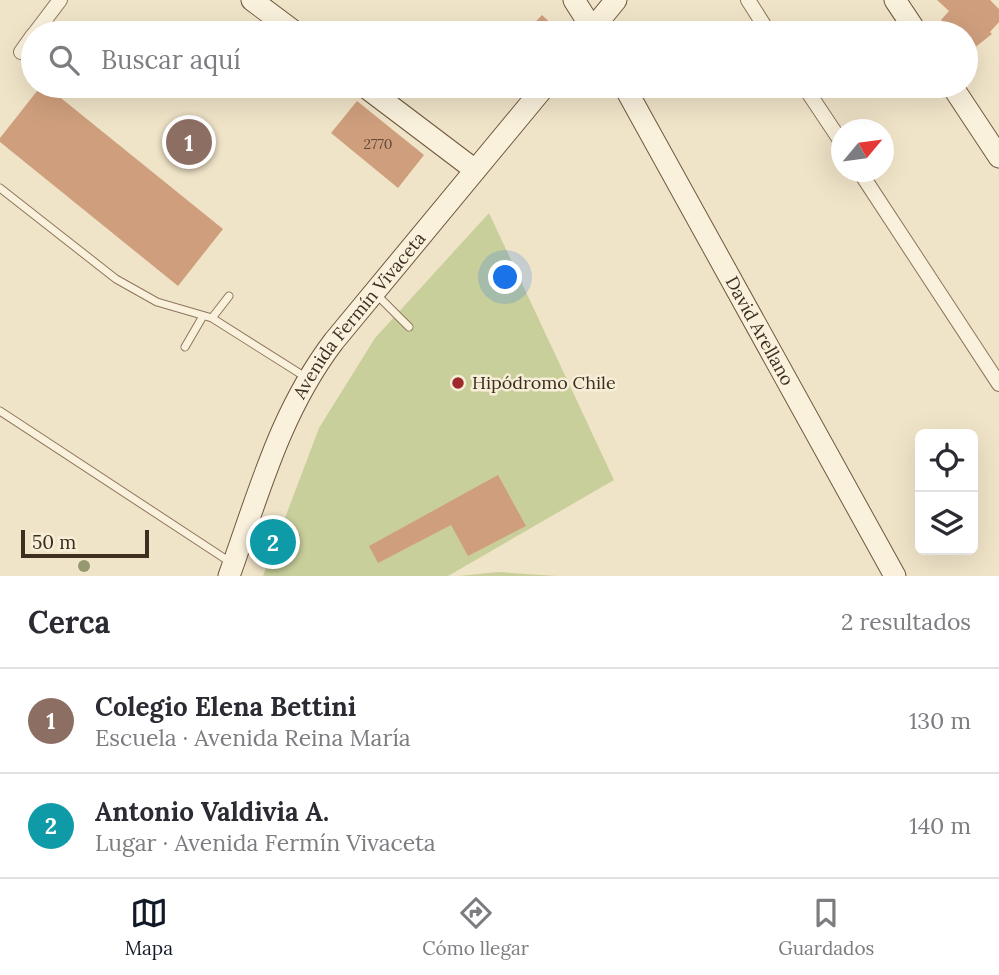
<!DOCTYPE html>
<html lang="es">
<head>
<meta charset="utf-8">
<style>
	:root { --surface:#fff; --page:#f2f2f3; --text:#2b2b33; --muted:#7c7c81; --line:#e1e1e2; --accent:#111827 }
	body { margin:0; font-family:Lora,serif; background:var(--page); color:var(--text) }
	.controls { position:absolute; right:21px; bottom:21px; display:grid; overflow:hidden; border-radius:10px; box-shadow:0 7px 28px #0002 }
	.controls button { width:63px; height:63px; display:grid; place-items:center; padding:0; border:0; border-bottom:2px solid var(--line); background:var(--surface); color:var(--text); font:35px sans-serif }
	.compass { position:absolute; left:831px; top:119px; width:63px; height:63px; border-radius:50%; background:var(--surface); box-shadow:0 7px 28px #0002; rotate:61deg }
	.scale { position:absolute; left:21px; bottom:18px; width:128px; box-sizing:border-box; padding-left:7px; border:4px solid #3d2e20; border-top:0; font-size:19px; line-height:24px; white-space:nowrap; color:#3d2e20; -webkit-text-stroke:5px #f7eed8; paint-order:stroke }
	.you { position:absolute; left:506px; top:278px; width:24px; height:24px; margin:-18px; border:5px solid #fff; border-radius:50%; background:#1a73e8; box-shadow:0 0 0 10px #1a73e833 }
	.badge { display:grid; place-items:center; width:46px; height:46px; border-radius:50%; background:var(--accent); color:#fff; font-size:23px; font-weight:700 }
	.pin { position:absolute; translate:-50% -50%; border:4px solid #fff; box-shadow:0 2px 7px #0006 }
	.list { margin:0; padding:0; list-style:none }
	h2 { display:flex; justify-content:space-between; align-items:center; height:91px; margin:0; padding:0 28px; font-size:30px }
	h2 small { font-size:23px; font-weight:400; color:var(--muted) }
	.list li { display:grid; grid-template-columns:46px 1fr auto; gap:21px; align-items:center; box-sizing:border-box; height:105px; padding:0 28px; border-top:2px solid var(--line) }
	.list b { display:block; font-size:26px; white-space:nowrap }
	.list p { margin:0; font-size:23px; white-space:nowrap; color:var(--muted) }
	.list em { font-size:23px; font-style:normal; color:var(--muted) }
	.icon { flex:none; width:38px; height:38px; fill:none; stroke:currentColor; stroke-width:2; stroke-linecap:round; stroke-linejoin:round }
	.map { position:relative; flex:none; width:999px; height:576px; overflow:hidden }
	.search { position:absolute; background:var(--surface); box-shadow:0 7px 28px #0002; left:21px; right:21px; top:21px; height:77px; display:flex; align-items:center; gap:18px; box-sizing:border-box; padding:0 24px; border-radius:38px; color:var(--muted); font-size:26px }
	.sheet { height:301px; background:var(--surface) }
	nav { display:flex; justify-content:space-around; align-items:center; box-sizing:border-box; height:98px; border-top:2px solid var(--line); background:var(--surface); font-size:19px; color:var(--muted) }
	nav a { display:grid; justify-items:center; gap:4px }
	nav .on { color:var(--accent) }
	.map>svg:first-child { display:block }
	.green { fill:#c9cf9b }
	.building { fill:#cf9f7d }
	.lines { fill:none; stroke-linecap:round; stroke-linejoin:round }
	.lane-casing { stroke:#8d765c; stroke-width:9 }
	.street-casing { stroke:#8d765c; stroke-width:16 }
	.secondary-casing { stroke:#6f573f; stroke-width:23 }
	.lane { stroke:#faf1dc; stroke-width:7 }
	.street { stroke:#faf1dc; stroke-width:14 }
	.secondary { stroke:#faf1dc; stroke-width:21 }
	.tree { fill:#96986f }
	.poi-dot { fill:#9e2a2b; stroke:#f7eed8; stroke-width:2.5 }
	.labels { text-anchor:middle; stroke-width:5; stroke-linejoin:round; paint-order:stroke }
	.number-label { font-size:14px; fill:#624a37 }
	.street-label { font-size:18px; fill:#3d2e20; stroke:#f7eed8 }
	.poi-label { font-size:18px; fill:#3d2e20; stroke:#f7eed8; text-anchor:start }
</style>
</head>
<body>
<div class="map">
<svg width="999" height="576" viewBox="0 0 999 576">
	<rect width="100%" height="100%" fill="#f0e4c8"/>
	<path class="green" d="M 489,213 L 614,480 L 448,576 L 263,576 L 319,428 L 375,338 Z
		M 498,572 L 557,576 L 459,576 Z"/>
	<path class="building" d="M 937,0 L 990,0 L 999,9 L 999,22 L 990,32 L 992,34 L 973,49 L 966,42 L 966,33 L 955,33 L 941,20 L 949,11 Z
		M 542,15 L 561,33 L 525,33 Z
		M 41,86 L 46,86 L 223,229 L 178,286 L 0,142 L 0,138 Z
		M 357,101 L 424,155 L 398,188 L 331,133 Z
		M 498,475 L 526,526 L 468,556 L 451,525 L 378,563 L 369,546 Z"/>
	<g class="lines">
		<defs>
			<path id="lane" d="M 0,188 L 116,279 L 157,302 L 212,318 L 307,378
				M 377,295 L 409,327
				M 212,318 L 229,296
				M 185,347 L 203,316
				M 0,411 L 230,562"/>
			<path id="street" d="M 748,0 L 769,33
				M 35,33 L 60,0
				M 21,52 L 33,35
				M 804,86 L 842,143
				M 860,172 L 999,384"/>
			<g id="secondary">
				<path d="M 252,0 L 296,33"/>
				<path d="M 574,0 L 595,33"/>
				<path d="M 895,0 L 917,33"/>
				<path d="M 589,33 L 616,0"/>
				<path d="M 364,86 L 475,170"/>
				<path id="s1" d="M 624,86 L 895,576"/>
				<path d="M 952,86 L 999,157"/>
				<path id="s2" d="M 229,576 C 259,493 280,412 334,341 L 545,86"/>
			</g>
		</defs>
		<use href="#lane" class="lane-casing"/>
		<use href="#street" class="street-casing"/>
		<use href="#secondary" class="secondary-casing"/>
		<use href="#lane" class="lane"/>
		<use href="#street" class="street"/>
		<use href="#secondary" class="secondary"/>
	</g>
	<g class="tree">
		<circle cx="294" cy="537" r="6"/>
		<circle cx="84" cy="566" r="6"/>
	</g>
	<circle class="poi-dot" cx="458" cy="383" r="7"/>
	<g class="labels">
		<g class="number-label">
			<text x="378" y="149">2770</text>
		</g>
		<g class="street-label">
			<text dy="6" stroke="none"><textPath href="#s2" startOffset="294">Avenida Fermín Vivaceta</textPath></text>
			<text dy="6" stroke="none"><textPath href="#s1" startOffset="280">David Arellano</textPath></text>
		</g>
		<g class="poi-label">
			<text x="472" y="389">Hipódromo Chile</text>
		</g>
	</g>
</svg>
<div class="controls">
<button><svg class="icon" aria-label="locate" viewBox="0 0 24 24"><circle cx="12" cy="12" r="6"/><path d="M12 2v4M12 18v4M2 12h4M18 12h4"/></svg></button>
<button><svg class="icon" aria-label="layers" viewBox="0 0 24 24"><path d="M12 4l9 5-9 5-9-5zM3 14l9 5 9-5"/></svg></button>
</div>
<svg class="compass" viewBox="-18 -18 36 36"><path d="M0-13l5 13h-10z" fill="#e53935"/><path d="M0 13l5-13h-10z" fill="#7c7c81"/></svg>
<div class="scale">50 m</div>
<div class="you"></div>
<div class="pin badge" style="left:189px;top:142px;background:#8d6e63">1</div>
<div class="pin badge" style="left:273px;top:542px;background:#0f9aa8">2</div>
<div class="search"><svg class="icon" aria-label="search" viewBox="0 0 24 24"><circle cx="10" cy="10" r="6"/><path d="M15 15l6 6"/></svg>Buscar aquí</div>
</div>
<section class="sheet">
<h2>Cerca<small>2 resultados</small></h2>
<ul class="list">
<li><span class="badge" style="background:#8d6e63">1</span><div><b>Colegio Elena Bettini</b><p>Escuela · Avenida Reina María</p></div><em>130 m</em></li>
<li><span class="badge" style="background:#0f9aa8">2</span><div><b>Antonio Valdivia A.</b><p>Lugar · Avenida Fermín Vivaceta</p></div><em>140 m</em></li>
</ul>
</section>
<nav>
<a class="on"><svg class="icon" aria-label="map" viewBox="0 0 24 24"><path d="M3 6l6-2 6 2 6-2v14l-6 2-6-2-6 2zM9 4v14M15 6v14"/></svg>Mapa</a>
<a><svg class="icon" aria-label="directions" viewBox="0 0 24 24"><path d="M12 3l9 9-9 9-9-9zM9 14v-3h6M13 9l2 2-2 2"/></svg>Cómo llegar</a>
<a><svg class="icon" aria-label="saved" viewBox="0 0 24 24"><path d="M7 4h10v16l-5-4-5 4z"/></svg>Guardados</a>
</nav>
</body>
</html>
